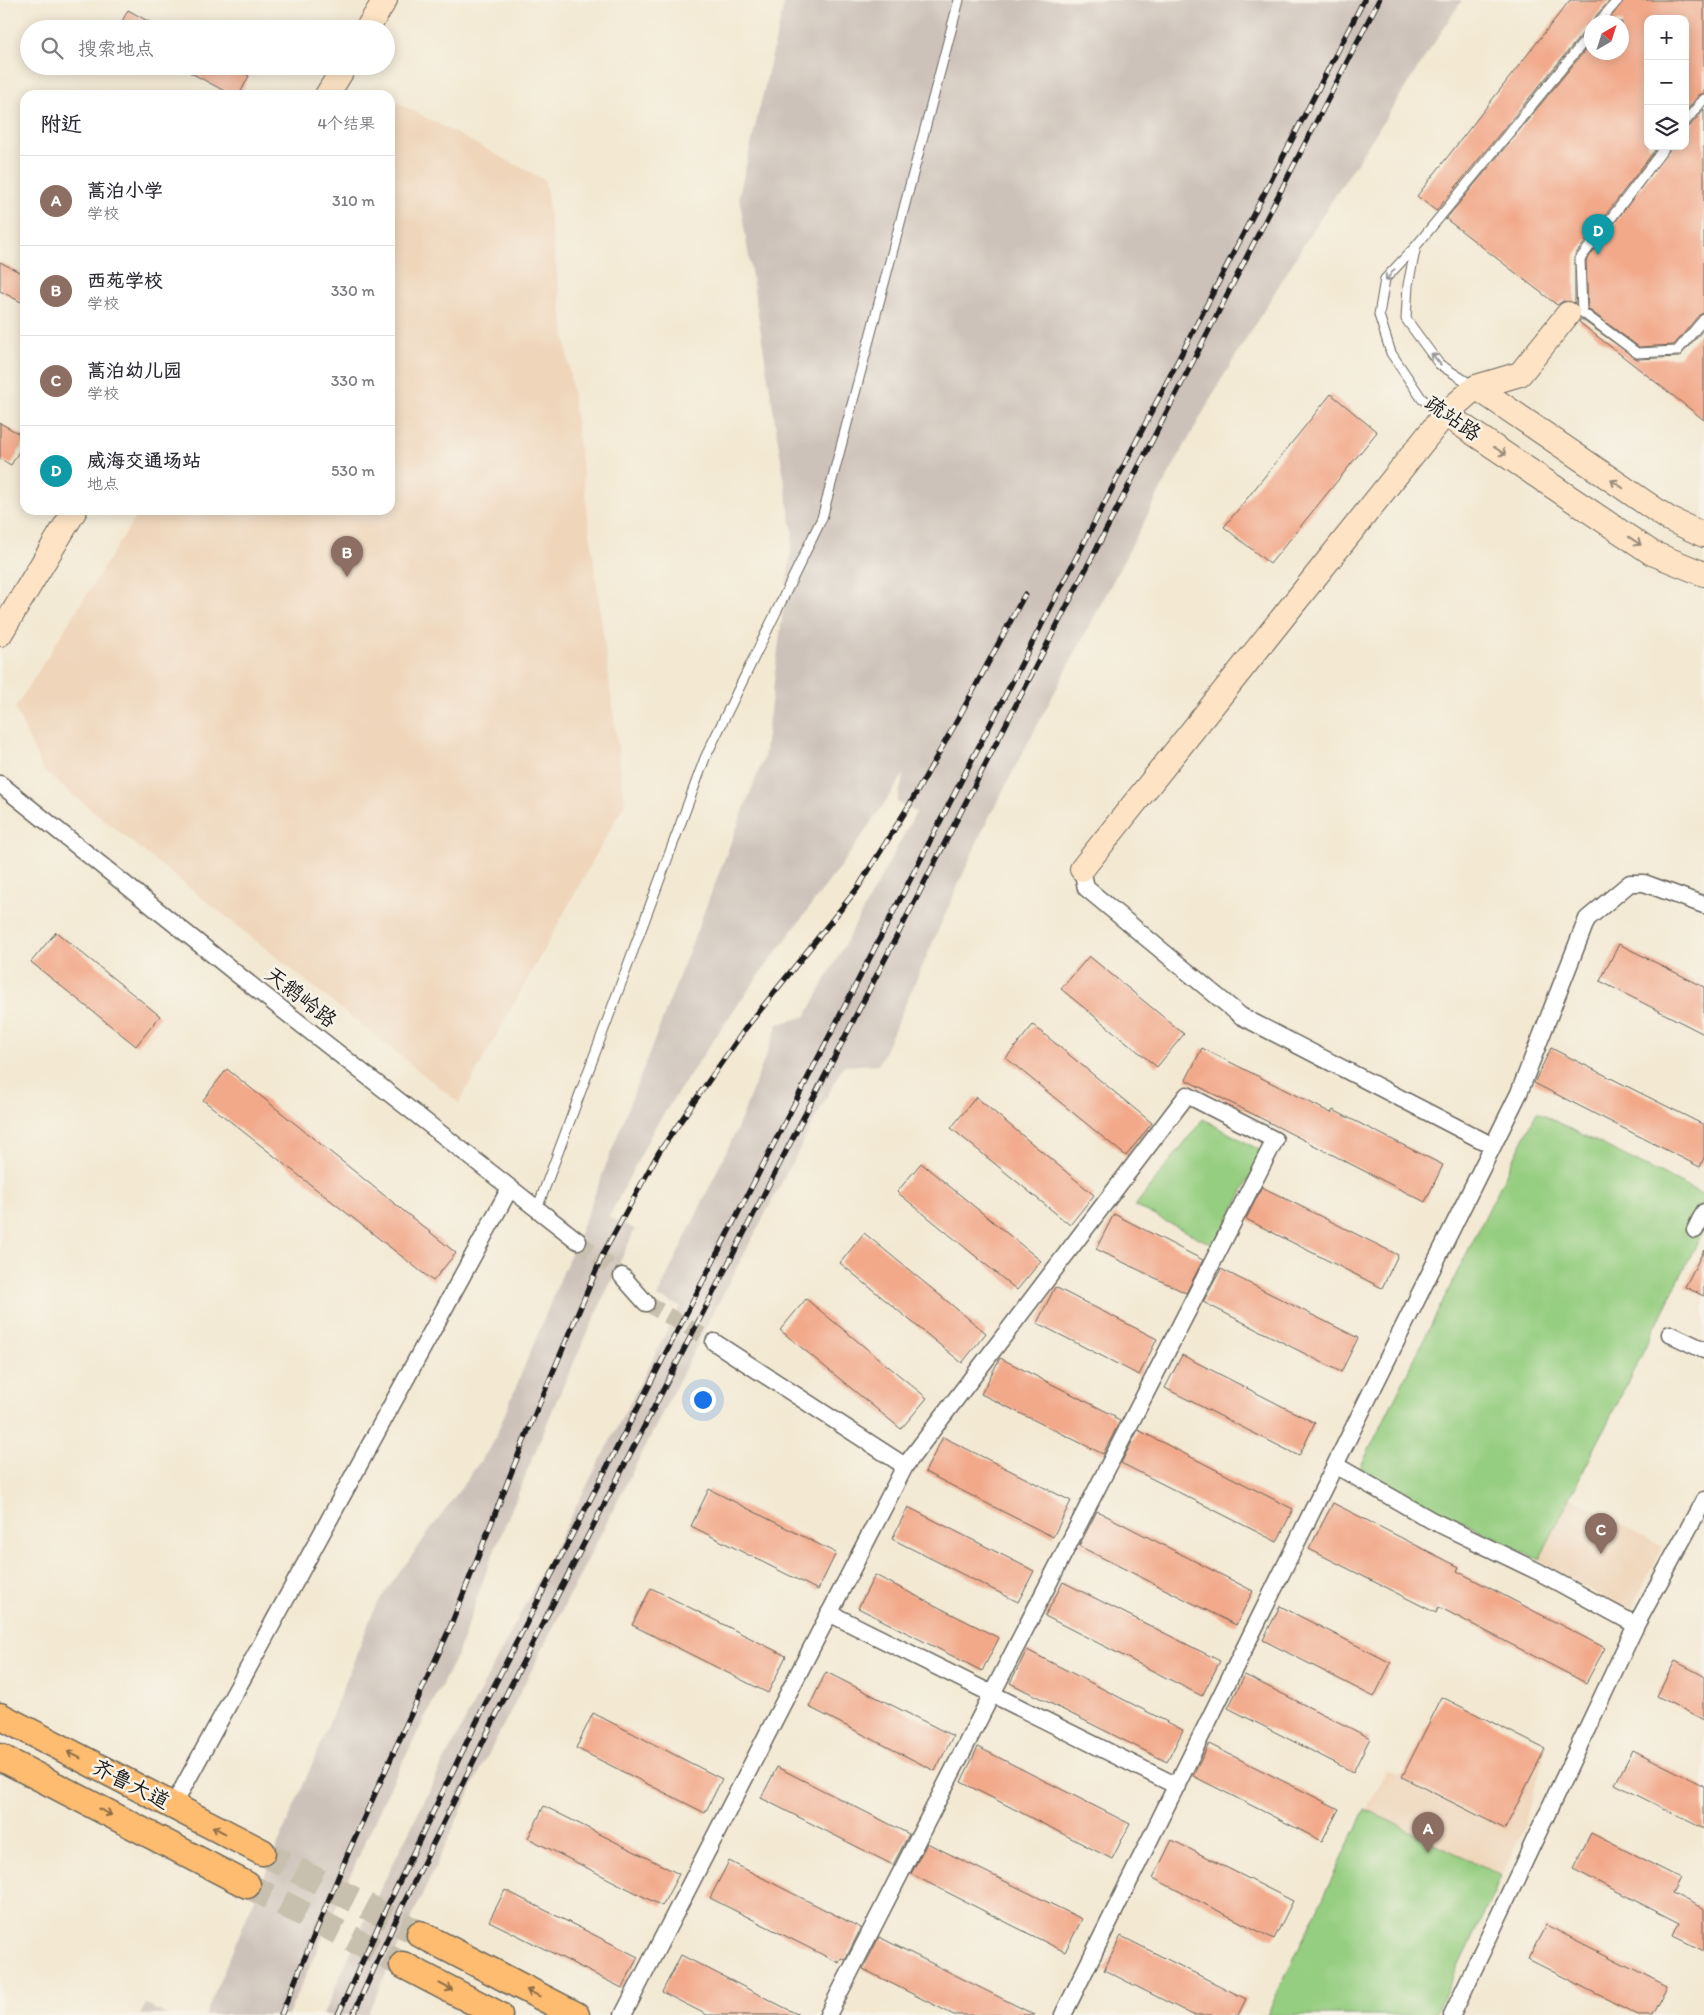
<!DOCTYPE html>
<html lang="zh">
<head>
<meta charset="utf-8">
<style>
	:root { --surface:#fff; --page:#f2f2f3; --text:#2b2b33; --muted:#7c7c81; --line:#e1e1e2; --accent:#db2777 }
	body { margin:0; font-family:Itim,"LXGW WenKai TC",sans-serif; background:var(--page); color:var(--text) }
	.controls { position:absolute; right:15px; top:15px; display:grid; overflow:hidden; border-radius:10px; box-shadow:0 2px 12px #0003 }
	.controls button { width:45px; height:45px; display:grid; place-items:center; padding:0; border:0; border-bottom:1px solid var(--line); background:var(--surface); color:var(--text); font:25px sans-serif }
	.compass { position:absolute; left:1584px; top:15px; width:45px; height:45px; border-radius:50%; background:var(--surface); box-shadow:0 2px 12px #0003; rotate:39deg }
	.you { position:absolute; left:702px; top:1399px; width:18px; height:18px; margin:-12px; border:4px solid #fff; border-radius:50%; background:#1a73e8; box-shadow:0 0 0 8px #1a73e833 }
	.badge { display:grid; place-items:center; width:32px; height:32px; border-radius:50%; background:var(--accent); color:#fff; font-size:16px; font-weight:700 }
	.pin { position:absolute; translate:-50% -41px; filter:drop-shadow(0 1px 2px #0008) }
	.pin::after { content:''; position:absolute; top:26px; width:18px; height:15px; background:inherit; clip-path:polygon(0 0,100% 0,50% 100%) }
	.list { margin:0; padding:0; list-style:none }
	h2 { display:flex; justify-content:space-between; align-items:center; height:65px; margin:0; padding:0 20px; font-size:21px }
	h2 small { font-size:16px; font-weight:400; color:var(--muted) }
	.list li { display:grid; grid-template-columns:32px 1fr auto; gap:15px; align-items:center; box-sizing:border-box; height:90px; padding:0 20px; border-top:1px solid var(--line) }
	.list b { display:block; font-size:19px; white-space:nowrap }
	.list p { margin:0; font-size:16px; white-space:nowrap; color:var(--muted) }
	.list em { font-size:16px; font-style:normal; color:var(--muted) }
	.icon { flex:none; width:28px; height:28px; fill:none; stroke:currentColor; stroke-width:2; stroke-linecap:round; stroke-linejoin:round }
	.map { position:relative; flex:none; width:1704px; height:2015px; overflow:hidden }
	.search { position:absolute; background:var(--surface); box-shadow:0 2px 12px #0003; left:20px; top:20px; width:375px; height:55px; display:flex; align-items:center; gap:12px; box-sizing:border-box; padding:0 18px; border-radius:28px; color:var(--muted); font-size:19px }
	.panel { position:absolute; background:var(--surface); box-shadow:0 2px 12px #0003; left:20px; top:90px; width:375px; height:425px; border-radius:15px }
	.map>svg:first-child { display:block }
	.built { fill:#efd6bb }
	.industrial { fill:#cdc2b9 }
	.green { fill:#96ce81; stroke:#59754e }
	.building { fill:#f2a98a }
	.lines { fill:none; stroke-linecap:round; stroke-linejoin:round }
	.street-tunnel { stroke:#c8c0ae; stroke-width:16; stroke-dasharray:16 8; stroke-linecap:butt }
	.primary-tunnel { stroke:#c8c0ae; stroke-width:26; stroke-dasharray:26 13; stroke-linecap:butt }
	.lane-casing { stroke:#67645c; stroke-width:11 }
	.street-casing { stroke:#67645c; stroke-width:19 }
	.secondary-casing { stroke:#67645c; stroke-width:26 }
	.primary-casing { stroke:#67645c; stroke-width:29 }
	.lane { stroke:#fff; stroke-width:9 }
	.street { stroke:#fff; stroke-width:16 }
	.secondary { stroke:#fee4c5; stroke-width:24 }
	.primary { stroke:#fdbc6f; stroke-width:26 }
	.rail-casing { stroke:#1c1c1c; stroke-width:5.5 }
	.rail { stroke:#f7f3e8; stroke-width:4; stroke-dasharray:11; stroke-linecap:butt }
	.oneway { stroke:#999 }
	.oneway2 { stroke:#988a79 }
	.oneway3 { stroke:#8c6c46 }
	.labels { text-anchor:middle; stroke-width:5; stroke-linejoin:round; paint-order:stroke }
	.street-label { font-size:21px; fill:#1c1c1c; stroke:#f7f3e8 }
</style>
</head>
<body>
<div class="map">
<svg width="1704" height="2015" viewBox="0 0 1704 2015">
	<rect width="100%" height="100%" fill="#f7f3e8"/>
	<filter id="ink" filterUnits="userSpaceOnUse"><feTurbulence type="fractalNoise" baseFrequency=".02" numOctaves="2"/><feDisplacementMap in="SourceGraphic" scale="10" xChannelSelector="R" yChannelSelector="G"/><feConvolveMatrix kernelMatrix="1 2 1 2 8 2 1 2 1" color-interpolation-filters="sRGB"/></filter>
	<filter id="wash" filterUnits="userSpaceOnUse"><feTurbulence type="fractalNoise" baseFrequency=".0096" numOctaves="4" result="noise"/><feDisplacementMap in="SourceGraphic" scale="20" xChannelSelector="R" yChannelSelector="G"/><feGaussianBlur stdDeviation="1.12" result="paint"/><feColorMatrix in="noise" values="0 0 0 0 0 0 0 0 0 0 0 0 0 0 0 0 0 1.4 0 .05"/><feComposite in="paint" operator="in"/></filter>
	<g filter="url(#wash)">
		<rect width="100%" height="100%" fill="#f3e9d3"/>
		<path class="built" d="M 398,103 L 545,180 L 625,803 L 459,1103 L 43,771 L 15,708 L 140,510 L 390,510 L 390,115 Z
			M 1570,1497 L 1663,1547 L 1629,1614 L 1539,1560 Z
			M 1442,1697 L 1545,1749 L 1523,1831 L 1435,2015 L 1267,2015 L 1386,1770 L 1402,1776 Z"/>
		<path class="industrial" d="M 785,0 L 1462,0 L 1306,241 L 1220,382 L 1169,474 L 984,827 L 879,1064 L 843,1066 L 723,1294 L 474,1783 L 367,2015 L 323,2015 L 363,1924 L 440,1769 L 680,1306 L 657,1297 L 738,1127 L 778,1024 L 806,1016 L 916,812 L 897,802 L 904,774 L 853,849 L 735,1008 L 656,1125 L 609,1217 L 635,1229 L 555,1404 L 489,1564 L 458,1653 L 387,1793 L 288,2015 L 205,2015 L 316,1755 L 376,1605 L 492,1445 L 589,1209 L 764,757 L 793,535 L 739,195 Z
			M 146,2004 L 167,2015 L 140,2015 Z"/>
		<path class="green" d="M 1537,1112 L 1704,1195 L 1704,1229 L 1539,1560 L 1359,1470 Z
			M 1203,1119 L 1263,1152 L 1215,1246 L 1135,1206 Z
			M 1365,1809 L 1502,1876 L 1435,2015 L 1267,2015 Z"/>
		<g id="blocks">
			<path class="building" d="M 1570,0 L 1610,0 L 1594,18 L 1592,26 L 1587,28 L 1436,211 L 1417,196 Z
				M 1624,0 L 1704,0 L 1704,93 L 1699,95 L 1685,112 L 1685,19 L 1648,19 L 1648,146 L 1658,146 L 1575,255 L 1575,303 L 1563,301 L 1557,305 L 1446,219 L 1592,42 L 1592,52 L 1622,52 L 1622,22 L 1607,22 Z
				M 128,10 L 162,29 L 118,29 Z
				M 178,66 L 232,66 L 249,76 L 239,95 L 232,95 Z
				M 1704,109 L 1704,313 L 1699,315 L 1674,345 L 1639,347 L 1588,309 L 1586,261 L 1672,146 L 1685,146 L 1685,128 L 1690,126 Z
				M 0,262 L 25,275 L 25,304 L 0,291 Z
				M 1581,319 L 1637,359 L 1679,357 L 1704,329 L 1704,420 L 1579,322 Z
				M 1331,394 L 1377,432 L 1270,564 L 1224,527 Z
				M 0,423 L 25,437 L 25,441 L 11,465 L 0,459 Z
				M 56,932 L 160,1016 L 136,1046 L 31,962 Z
				M 1619,944 L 1704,987 L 1704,1034 L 1600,981 Z
				M 1089,956 L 1184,1034 L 1157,1067 L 1061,989 Z
				M 1033,1025 L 1152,1123 L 1126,1156 L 1006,1058 Z
				M 1202,1048 L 1331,1113 L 1333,1110 L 1443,1165 L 1425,1202 L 1186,1080 Z
				M 1551,1048 L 1704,1125 L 1704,1158 L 1700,1167 L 1534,1083 Z
				M 227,1069 L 456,1253 L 433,1281 L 203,1100 Z
				M 976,1097 L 1094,1195 L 1070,1225 L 951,1128 Z
				M 921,1163 L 1041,1261 L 1017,1290 L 897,1192 Z
				M 1262,1187 L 1398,1255 L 1382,1288 L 1246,1219 Z
				M 1114,1214 L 1203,1260 L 1186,1293 L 1096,1249 Z
				M 864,1233 L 986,1333 L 962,1363 L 840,1263 Z
				M 1704,1250 L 1704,1296 L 1685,1287 Z
				M 1221,1269 L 1358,1338 L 1341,1372 L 1203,1302 Z
				M 1055,1287 L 1157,1339 L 1139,1375 L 1037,1323 Z
				M 806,1299 L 927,1398 L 901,1429 L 780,1330 Z
				M 1182,1355 L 1315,1423 L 1299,1456 L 1165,1388 Z
				M 1000,1358 L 1115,1416 L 1114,1418 L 1120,1421 L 1103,1454 L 981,1394 Z
				M 1138,1430 L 1293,1509 L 1277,1542 L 1121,1463 Z
				M 943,1437 L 1071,1501 L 1053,1537 L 925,1472 Z
				M 709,1489 L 836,1553 L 818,1590 L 691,1526 Z
				M 1333,1503 L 1459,1567 L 1457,1571 L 1605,1648 L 1586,1683 L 1439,1607 L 1436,1613 L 1309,1549 Z
				M 908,1507 L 1034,1571 L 1018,1602 L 892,1539 Z
				M 1097,1511 L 1253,1591 L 1236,1625 L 1079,1546 Z
				M 875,1575 L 999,1638 L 982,1671 L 858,1608 Z
				M 1063,1582 L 1220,1661 L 1202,1696 L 1045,1616 Z
				M 651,1588 L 786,1656 L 768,1693 L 632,1625 Z
				M 1280,1606 L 1391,1663 L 1374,1697 L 1263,1640 Z
				M 1027,1650 L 1183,1730 L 1167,1762 L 1010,1683 Z
				M 1675,1661 L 1704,1676 L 1704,1720 L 1657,1696 Z
				M 826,1672 L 953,1736 L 935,1771 L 809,1707 Z
				M 1245,1675 L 1370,1738 L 1353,1772 L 1228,1708 Z
				M 1442,1697 L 1545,1749 L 1505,1829 L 1402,1777 Z
				M 593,1713 L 722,1779 L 705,1813 L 576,1748 Z
				M 1209,1744 L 1339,1809 L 1322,1841 L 1193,1776 Z
				M 978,1747 L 1130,1824 L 1112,1859 L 961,1782 Z
				M 1633,1750 L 1704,1786 L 1704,1829 L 1615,1784 Z
				M 777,1767 L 909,1834 L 893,1865 L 761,1798 Z
				M 544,1806 L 679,1874 L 662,1906 L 528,1838 Z
				M 1591,1833 L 1680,1878 L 1672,1893 L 1704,1909 L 1704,1951 L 1673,1936 L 1679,1923 L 1573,1869 Z
				M 1172,1840 L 1293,1901 L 1274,1939 L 1153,1878 Z
				M 927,1843 L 1082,1919 L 1065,1952 L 911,1874 Z
				M 729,1861 L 861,1928 L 845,1960 L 841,1958 L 839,1963 L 710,1898 Z
				M 505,1890 L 638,1957 L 622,1988 L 489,1921 Z
				M 1546,1925 L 1667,1986 L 1652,2015 L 1638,2015 L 1528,1959 Z
				M 1121,1936 L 1246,1999 L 1238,2015 L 1193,2015 L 1104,1970 Z
				M 879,1937 L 1035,2015 L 954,2015 L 863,1969 Z
				M 681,1955 L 799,2015 L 707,2015 L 662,1992 Z"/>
		</g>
	</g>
	<g filter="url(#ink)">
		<use href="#blocks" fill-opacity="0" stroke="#67645c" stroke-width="1"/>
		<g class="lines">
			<path class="street-tunnel" d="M 578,1241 L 622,1276
				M 646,1303 L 714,1342"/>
			<path class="primary-tunnel" d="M 262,1852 L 420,1934
				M 247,1885 L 403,1965"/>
			<defs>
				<path id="lane" d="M 1599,22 L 1618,0
					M 1685,122 L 1704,99
					M 1666,146 L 1580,259 L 1582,312 L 1637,353 L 1677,351 L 1704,319
					M 1416,246 L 1592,32
					M 1444,413 L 1422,399 L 1391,353 L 1379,315 L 1385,279 L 1416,246 L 1408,285 L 1406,319 L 1439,364 L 1475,387
					M 537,1209 L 705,758 L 822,518 L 959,0"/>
				<path id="street" d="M 0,784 L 242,978 L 578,1241
					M 1082,869 L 1086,888 L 1241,1016 L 1493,1146
					M 1695,1230 L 1704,1212
					M 622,1276 L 646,1303
					M 1670,1334 L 1704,1350
					M 714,1342 L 905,1466
					M 1335,1465 L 1431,1520 L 1539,1572 L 1636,1625
					M 829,1613 L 1177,1786
					M 173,1806 L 510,1188
					M 623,2015 L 905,1466 L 1187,1095 L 1275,1140 L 828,2015
					M 1063,2015 L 1519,1093 L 1587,919 L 1630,883 L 1644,883 L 1704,905
					M 1452,2015 L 1636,1625 L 1704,1500"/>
				<path id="secondary" d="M 367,29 L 385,0
					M 327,95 L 345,66
					M 1476,387 L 1669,519 L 1704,535
					M 1445,414 L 1652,553 L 1704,574
					M 0,634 L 75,510
					M 1082,869 L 1445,414 L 1476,387 L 1520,374 L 1568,314"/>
				<path id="primary" d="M 0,1716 L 262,1852
					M 0,1757 L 247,1885
					M 420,1934 L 576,2015
					M 403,1965 L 499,2015"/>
			</defs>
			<use href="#lane" class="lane-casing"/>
			<use href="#street" class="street-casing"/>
			<use href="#secondary" class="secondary-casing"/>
			<use href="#primary" class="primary-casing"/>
			<use href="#lane" class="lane"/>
			<use href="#street" class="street"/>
			<use href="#secondary" class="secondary"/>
			<use href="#primary" class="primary"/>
			<defs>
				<path id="rail" d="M 281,2015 L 349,1851 L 449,1630 L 527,1433 L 604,1252 L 659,1152 L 745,1029 L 857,889 L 910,804 L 958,719 L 1025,594
					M 338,2015 L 388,1905 L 494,1686 L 1364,0
					M 353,2015 L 400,1911 L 507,1693 L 1379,0"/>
			</defs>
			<use href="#rail" class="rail-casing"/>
			<use href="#rail" class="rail"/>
		</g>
		<defs><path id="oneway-shaft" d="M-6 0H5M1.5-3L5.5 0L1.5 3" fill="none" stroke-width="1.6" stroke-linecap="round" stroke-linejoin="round" transform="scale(1.25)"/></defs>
		<g class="oneway">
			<use href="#oneway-shaft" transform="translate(1390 275) rotate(127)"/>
			<use href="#oneway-shaft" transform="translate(1436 359) rotate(-130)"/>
		</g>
		<g class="oneway2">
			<use href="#oneway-shaft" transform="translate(1500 451) rotate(34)"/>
			<use href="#oneway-shaft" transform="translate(1617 484) rotate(-146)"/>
			<use href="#oneway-shaft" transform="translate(1635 541) rotate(34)"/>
		</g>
		<g class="oneway3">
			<use href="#oneway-shaft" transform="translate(74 1755) rotate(-153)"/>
			<use href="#oneway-shaft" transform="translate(105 1812) rotate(27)"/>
			<use href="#oneway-shaft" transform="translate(219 1830) rotate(-152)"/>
			<use href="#oneway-shaft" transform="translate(446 1987) rotate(28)"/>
			<use href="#oneway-shaft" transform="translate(533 1993) rotate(-153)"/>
		</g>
	</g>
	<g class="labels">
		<g class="street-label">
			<text transform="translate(1453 418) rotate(35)" y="7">疏站路</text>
			<text transform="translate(301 997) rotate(38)" y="7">天鹅岭路</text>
			<text transform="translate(131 1784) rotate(27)" y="7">齐鲁大道</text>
		</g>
	</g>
</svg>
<div class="controls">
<button>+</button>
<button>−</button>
<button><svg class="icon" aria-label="layers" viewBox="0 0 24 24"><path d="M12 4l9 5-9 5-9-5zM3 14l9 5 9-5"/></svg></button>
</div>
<svg class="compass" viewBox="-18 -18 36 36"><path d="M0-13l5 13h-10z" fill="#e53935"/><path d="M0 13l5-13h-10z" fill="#7c7c81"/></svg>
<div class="you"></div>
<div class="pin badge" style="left:1428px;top:1853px;background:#8d6e63">A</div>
<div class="pin badge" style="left:347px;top:577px;background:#8d6e63">B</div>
<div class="pin badge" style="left:1601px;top:1554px;background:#8d6e63">C</div>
<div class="pin badge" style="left:1598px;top:255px;background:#0f9aa8">D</div>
<div class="search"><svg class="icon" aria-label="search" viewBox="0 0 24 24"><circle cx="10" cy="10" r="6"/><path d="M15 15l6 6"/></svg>搜索地点</div>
<section class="panel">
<h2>附近<small>4个结果</small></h2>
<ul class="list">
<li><span class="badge" style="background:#8d6e63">A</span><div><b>蒿泊小学</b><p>学校</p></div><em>310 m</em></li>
<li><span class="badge" style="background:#8d6e63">B</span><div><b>西苑学校</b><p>学校</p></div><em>330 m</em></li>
<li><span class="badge" style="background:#8d6e63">C</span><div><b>蒿泊幼儿园</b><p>学校</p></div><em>330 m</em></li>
<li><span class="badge" style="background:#0f9aa8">D</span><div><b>威海交通场站</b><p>地点</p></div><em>530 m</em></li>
</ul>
</section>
</div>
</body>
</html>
